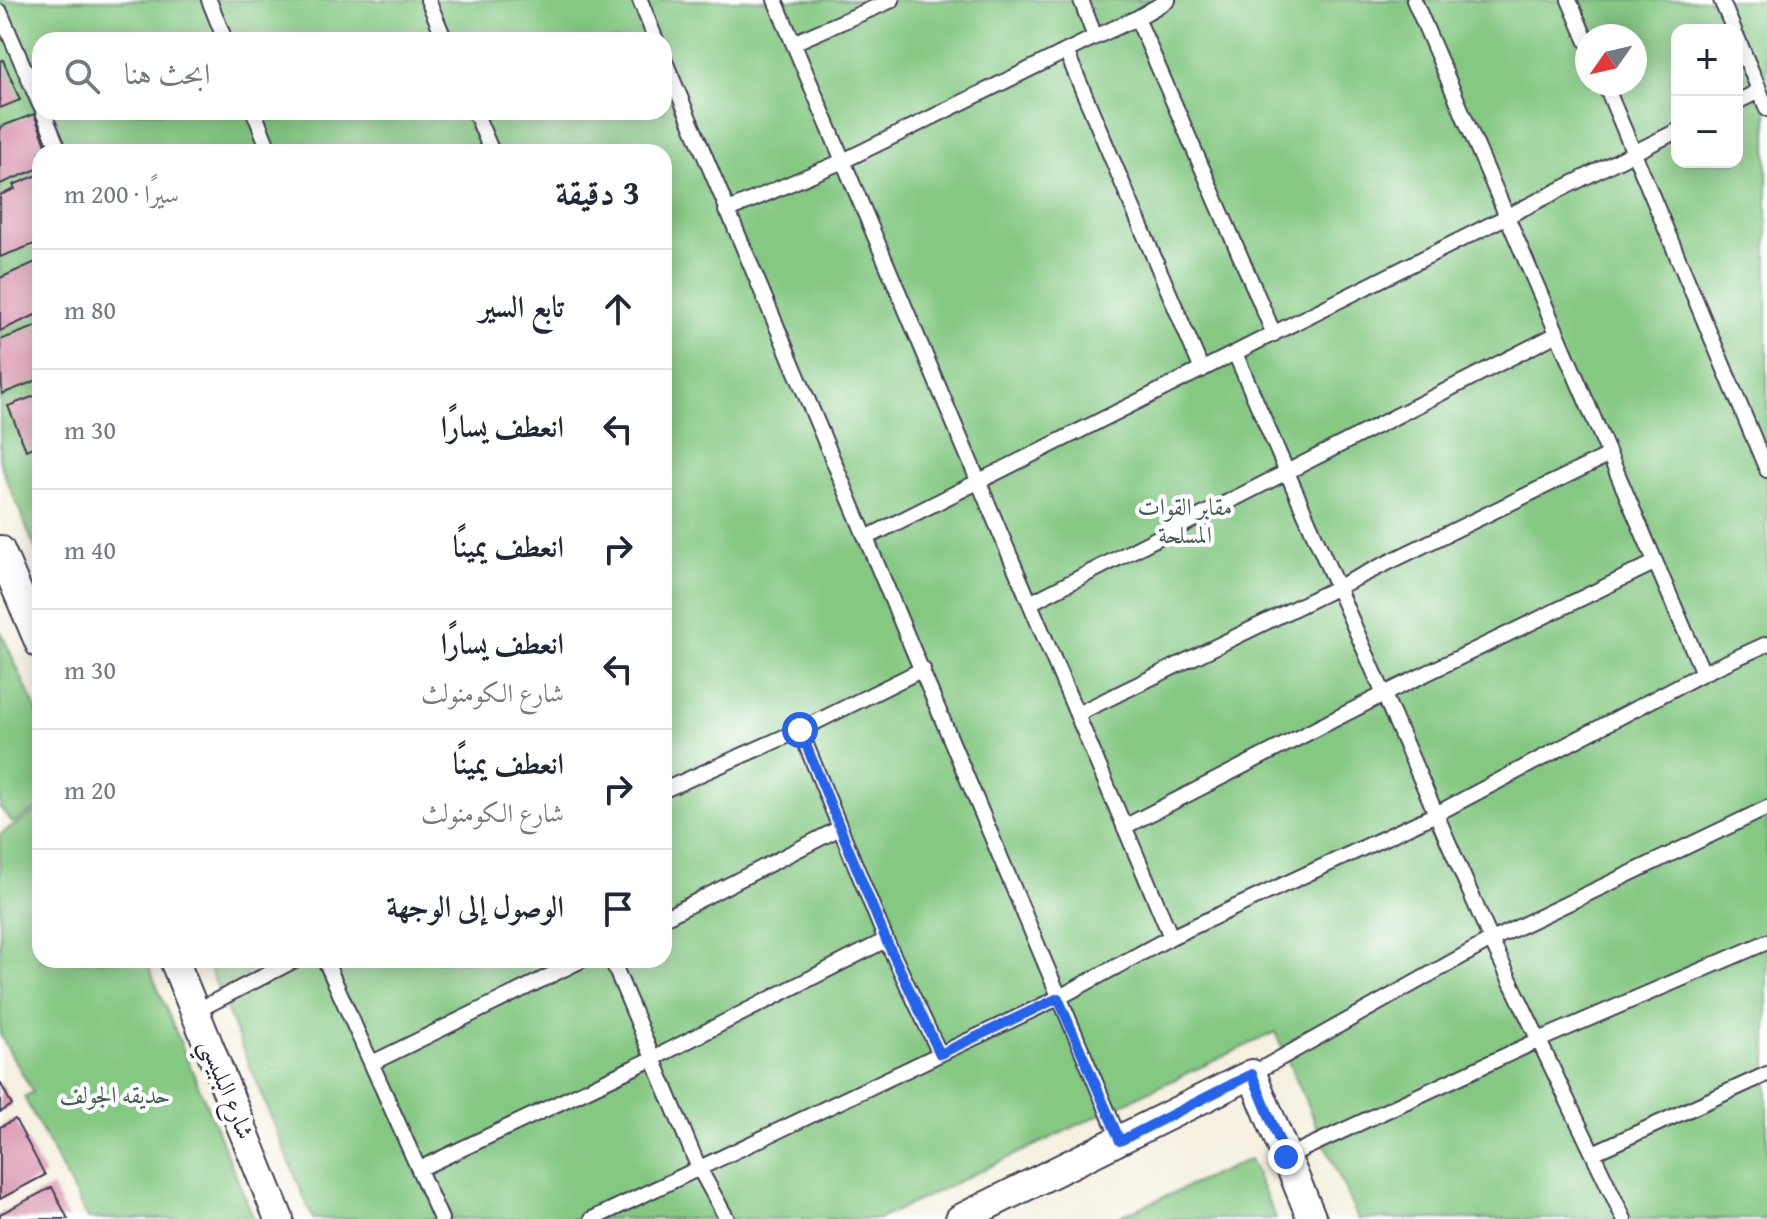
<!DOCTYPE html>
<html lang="ar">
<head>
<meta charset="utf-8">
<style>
	:root { --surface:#fff; --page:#f2f2f3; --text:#1f2937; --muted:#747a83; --line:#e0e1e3 }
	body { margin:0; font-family:"Gentium Book Plus",Amiri,serif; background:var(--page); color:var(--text); direction:rtl }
	.controls { position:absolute; right:24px; top:24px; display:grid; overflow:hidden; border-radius:16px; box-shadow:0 4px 20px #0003 }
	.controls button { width:72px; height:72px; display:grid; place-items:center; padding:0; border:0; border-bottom:2px solid var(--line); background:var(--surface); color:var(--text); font:40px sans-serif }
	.compass { position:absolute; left:1575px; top:24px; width:72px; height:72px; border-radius:50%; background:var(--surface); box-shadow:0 4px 20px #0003; rotate:236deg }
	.stop { position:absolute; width:24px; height:24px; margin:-18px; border:6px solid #2563eb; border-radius:50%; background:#fff }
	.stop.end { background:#2563eb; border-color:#fff; box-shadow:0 2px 8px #0008 }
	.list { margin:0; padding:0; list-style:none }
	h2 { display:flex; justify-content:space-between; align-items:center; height:104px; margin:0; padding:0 32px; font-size:34px }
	h2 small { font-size:26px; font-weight:400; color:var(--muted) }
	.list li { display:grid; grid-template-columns:52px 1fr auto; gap:24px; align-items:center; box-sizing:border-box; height:120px; padding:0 32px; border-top:2px solid var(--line) }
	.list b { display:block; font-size:30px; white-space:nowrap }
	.list p { margin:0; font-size:26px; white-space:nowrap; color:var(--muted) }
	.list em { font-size:26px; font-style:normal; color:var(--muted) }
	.icon { flex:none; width:44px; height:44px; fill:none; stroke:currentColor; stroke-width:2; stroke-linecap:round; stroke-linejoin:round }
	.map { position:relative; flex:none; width:1767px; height:1219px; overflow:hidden; direction:ltr }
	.search { position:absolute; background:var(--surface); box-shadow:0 4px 20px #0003; left:32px; top:32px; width:640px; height:88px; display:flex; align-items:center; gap:20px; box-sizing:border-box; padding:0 28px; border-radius:24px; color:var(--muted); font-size:30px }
	.panel { position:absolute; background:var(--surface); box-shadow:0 4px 20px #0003; left:32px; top:144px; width:640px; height:824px; border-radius:24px; direction:rtl }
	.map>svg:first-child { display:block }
	.green { fill:#84c882; stroke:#53755e; stroke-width:2; fill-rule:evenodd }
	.building { fill:#da95ae }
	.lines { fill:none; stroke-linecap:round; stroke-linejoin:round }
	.service-casing { stroke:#424154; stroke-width:18 }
	.minor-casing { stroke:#424154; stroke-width:32 }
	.service { stroke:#fff; stroke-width:14 }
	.minor { stroke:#fff; stroke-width:28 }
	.route { stroke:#2563eb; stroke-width:10 }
	.labels { text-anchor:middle; stroke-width:8; stroke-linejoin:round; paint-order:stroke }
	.park-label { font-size:24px; fill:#445c54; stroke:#fff }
	.street-label { font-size:24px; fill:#22223b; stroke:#fff }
</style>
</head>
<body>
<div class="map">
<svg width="1767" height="1219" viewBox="0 0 1767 1219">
	<rect width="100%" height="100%" fill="#fff"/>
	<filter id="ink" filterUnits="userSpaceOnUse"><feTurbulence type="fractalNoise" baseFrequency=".0125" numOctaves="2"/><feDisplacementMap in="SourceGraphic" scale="16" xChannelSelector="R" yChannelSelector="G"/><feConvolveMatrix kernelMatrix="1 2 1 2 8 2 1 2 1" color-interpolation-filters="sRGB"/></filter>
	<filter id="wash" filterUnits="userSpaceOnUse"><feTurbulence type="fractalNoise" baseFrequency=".006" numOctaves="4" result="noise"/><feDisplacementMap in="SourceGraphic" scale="32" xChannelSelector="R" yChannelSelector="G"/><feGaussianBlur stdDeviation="1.8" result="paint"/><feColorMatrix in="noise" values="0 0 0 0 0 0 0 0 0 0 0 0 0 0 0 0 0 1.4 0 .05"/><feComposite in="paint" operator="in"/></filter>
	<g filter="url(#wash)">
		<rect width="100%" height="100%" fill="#f5f0df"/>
		<path class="green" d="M 0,0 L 1767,0 L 1767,1219 L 1358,1219 L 1275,1032 L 879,1219 L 313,1219 L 206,960 L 664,960 L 664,152 L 40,152 L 40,560 L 0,463 ZM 1677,30 L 1737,30 L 1737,162 L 1677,162 ZM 1587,36 L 1635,36 L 1635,84 L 1587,84 ZM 40,40 L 664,40 L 664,112 L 40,112 Z
			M 0,630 L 40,718 L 40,807 L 13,823 L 0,808 Z
			M 40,810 L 40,960 L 146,960 L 254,1219 L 88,1219 L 24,1097 L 33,1092 L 0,1035 L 0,834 Z
			M 1250,1159 L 1276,1219 L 1114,1219 Z"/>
		<g id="blocks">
			<path class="building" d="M 3,60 L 20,100 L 0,108 L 0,61 Z
				M 34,114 L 49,152 L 40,152 L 40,168 L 0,184 L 0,127 Z
				M 38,175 L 40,242 L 0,257 L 0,195 L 15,189 L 13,185 Z
				M 40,260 L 40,313 L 0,331 L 0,278 Z
				M 40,325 L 40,379 L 2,394 L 0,340 Z
				M 40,394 L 40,444 L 26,450 L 8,406 Z
				M 0,1082 L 12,1105 L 0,1112 Z
				M 15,1119 L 45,1175 L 0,1199 L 0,1127 Z
				M 52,1187 L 68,1219 L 0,1219 L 0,1214 Z"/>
		</g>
	</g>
	<g filter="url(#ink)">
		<use href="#blocks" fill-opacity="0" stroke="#424154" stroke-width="2"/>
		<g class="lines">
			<defs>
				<path id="service" d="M 209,0 L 225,40
					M 428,0 L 445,40
					M 640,0 L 656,40
					M 775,0 L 1171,937
					M 1081,0 L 1095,37 L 1137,18
					M 1168,0 L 1137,18 L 1274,334
					M 1414,0 L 1703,673
					M 1569,0 L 1587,42
					M 1721,0 L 1734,30
					M 0,12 L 40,105
					M 1737,37 L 1767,109
					M 793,43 L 892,0
					M 1066,51 L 1202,370
					M 664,59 L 1120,1141
					M 1605,84 L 1767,470
					M 1737,102 L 1759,91
					M 43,112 L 60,152
					M 254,112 L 270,152
					M 475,112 L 492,152
					M 726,211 L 843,161 L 1095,37
					M 1235,353 L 1491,940 L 1624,1219
					M 866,538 L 1677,131
					M 1030,603 L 1557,334
					M 1077,714 L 1609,455
					M 800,730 L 886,940 L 940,1054
					M 664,790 L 800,730 L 923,669
					M 1124,827 L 1384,694 L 1654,563
					M 664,918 L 840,828
					M 325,960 L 441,1219
					M 612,960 L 698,1166 L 727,1219
					M 196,1011 L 295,960
					M 372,1063 L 582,960
					M 1252,1074 L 1491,940 L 1767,808
					M 1593,1153 L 1767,1074
					M 1286,1157 L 1539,1040 L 1767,942
					M 419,1169 L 654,1058 L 886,940
					M 592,1219 L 1058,998 L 1171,937 L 1436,814 L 1703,673 L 1767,644"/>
				<path id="minor" d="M 0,550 L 40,644
					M 174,960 L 279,1219
					M 960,1219 L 1252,1074 L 1312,1219"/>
			</defs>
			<use href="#service" class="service-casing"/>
			<use href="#minor" class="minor-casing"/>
			<use href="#service" class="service"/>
			<use href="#minor" class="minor"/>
		</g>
	</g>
	<g class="lines" filter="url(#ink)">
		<path class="route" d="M 800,730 L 886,940 L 940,1054 L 1058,998 L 1120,1141 L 1252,1074 L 1286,1157"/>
	</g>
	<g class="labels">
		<g class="park-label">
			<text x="1185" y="515">مقابر القوات<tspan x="1185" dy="28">المسلحة</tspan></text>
			<text x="115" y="1103">حديقه الجولف</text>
		</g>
		<g class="street-label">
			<text transform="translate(227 1089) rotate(68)" y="8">شارع البلبيسي</text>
		</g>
	</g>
</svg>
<div class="controls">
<button>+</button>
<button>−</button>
</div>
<svg class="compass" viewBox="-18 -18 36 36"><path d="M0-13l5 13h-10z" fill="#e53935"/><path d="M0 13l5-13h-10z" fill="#747a83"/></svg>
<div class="stop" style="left:800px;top:730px"></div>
<div class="stop end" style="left:1286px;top:1157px"></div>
<div class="search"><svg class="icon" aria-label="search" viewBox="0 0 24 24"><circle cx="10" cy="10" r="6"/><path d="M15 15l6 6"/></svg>ابحث هنا</div>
<section class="panel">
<h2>3 دقيقة<small>سيرًا · 200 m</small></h2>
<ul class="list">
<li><svg class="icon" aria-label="ahead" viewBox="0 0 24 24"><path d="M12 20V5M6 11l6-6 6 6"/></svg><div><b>تابع السير</b></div><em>80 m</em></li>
<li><svg class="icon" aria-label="left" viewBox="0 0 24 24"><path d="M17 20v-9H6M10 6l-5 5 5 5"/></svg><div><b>انعطف يسارًا</b></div><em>30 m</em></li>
<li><svg class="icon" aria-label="right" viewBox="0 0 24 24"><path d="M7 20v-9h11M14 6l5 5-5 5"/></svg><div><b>انعطف يمينًا</b></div><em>40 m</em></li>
<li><svg class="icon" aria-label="left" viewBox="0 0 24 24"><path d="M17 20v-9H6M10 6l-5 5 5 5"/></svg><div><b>انعطف يسارًا</b><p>شارع الكومنولث</p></div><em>30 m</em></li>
<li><svg class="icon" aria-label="right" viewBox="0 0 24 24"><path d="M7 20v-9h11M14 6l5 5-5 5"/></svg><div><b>انعطف يمينًا</b><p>شارع الكومنولث</p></div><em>20 m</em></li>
<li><svg class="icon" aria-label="arrive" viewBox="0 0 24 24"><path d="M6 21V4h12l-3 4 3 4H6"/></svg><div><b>الوصول إلى الوجهة</b></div></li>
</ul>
</section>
</div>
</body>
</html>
